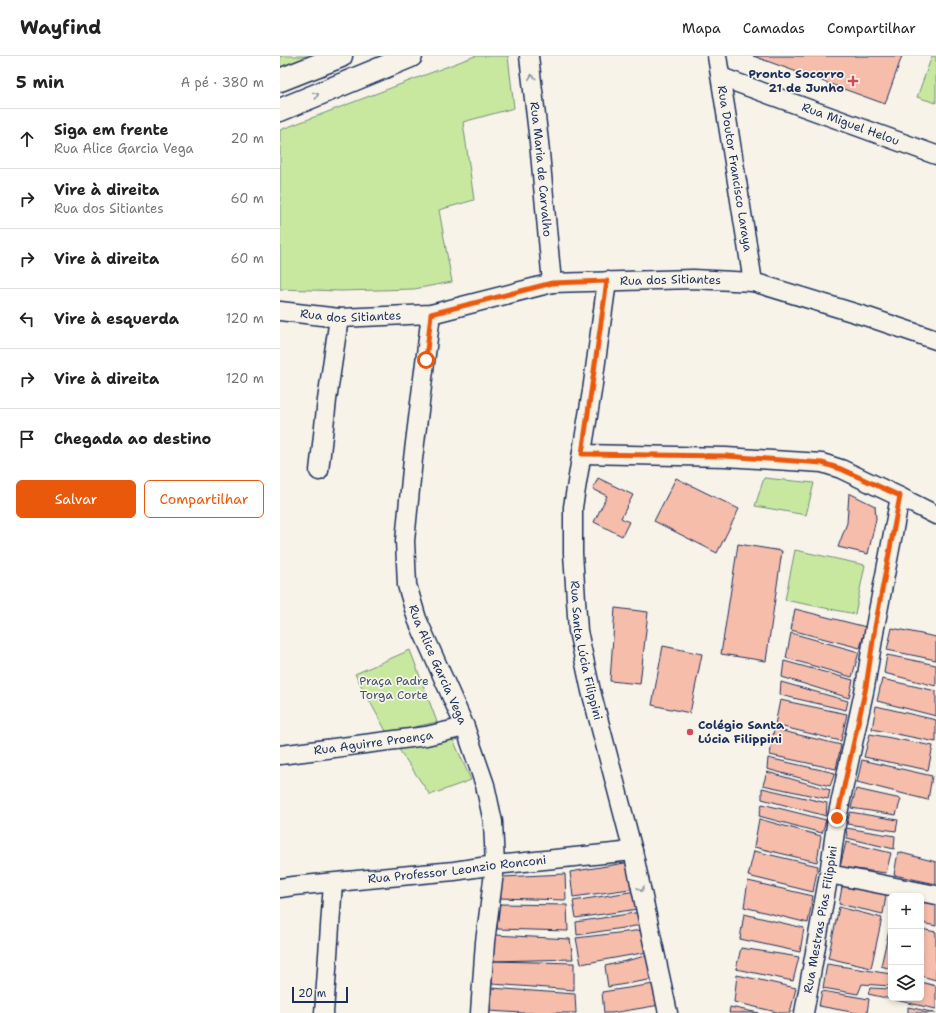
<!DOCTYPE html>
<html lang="pt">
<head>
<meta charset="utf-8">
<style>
	:root { --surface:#fff; --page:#f6f6f6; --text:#222; --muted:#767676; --line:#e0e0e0; --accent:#ea580c }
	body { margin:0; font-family:"Shantell Sans",sans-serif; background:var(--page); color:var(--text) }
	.controls { position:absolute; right:12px; bottom:12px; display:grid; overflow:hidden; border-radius:6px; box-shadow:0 2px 6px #0003 }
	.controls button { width:36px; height:36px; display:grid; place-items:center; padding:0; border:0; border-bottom:1px solid var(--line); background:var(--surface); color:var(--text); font:20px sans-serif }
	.scale { position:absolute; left:12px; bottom:10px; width:56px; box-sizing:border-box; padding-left:4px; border:2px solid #1b2f5e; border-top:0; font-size:11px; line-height:14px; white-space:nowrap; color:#1b2f5e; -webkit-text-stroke:3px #f7f3e8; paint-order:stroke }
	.stop { position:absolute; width:12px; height:12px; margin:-9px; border:3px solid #ea580c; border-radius:50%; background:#fff }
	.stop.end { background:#ea580c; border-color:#fff; box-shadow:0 1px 4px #0008 }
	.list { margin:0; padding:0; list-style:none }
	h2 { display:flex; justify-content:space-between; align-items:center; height:52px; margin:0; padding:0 16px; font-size:17px }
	h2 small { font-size:13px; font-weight:400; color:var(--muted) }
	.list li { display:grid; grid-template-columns:26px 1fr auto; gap:12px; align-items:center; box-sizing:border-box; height:60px; padding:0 16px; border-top:1px solid var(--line) }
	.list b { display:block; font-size:15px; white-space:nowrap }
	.list p { margin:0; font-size:13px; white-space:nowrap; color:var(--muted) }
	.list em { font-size:13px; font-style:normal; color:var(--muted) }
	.actions { display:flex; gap:8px; padding:12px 16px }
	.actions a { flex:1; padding:9px 0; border:1px solid var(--accent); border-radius:6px; text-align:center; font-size:14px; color:var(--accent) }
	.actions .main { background:var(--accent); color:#fff }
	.icon { flex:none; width:22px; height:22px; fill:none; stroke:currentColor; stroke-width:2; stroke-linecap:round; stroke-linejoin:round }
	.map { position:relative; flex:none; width:656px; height:957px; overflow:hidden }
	header { display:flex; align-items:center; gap:24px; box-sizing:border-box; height:56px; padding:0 20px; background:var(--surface); border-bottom:1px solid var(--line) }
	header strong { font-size:19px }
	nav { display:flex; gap:22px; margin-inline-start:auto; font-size:14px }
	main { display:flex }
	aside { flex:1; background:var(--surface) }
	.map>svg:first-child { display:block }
	.green { fill:#c9e89f; stroke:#728c7e }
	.building { fill:#f6bdab; stroke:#1b2f5e }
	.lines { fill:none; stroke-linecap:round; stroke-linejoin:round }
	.minor-casing { stroke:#1b2f5e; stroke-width:21 }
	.major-casing { stroke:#1b2f5e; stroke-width:25 }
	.minor { stroke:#f7f3e8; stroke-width:18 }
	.major { stroke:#f7f3e8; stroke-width:22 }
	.oneway { stroke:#8991a3 }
	.route { stroke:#ea580c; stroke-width:5 }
	.poi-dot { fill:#d1495b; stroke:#f7f3e8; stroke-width:1.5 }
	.labels { text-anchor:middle; stroke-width:3.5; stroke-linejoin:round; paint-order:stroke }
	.poi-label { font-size:12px; font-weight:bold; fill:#1b2f5e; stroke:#f7f3e8; text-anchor:end }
	.street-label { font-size:12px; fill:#1b2f5e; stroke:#f7f3e8 }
	.park-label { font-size:12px; fill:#3e546b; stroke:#f7f3e8 }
</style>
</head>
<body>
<header>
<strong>Wayfind</strong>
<nav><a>Mapa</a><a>Camadas</a><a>Compartilhar</a></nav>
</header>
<main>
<aside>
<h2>5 min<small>A pé · 380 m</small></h2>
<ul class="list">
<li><svg class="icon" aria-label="ahead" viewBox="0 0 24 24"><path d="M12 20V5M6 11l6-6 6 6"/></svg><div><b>Siga em frente</b><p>Rua Alice Garcia Vega</p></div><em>20 m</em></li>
<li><svg class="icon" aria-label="right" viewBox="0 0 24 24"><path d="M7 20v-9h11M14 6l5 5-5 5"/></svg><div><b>Vire à direita</b><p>Rua dos Sitiantes</p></div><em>60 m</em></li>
<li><svg class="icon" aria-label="right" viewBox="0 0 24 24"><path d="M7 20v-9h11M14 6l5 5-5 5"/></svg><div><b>Vire à direita</b></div><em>60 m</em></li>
<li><svg class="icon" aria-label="left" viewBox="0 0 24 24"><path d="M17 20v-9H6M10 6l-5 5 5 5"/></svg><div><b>Vire à esquerda</b></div><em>120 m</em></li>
<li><svg class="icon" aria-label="right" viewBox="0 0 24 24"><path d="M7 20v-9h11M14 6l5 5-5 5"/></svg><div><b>Vire à direita</b></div><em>120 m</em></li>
<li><svg class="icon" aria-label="arrive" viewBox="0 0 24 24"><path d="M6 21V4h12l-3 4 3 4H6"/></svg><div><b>Chegada ao destino</b></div></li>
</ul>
<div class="actions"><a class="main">Salvar</a><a>Compartilhar</a></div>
</aside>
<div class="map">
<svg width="656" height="957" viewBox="0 0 656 957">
	<rect width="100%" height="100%" fill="#f7f3e8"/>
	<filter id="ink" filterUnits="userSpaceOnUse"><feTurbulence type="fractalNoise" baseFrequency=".025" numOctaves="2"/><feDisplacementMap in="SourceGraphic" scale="8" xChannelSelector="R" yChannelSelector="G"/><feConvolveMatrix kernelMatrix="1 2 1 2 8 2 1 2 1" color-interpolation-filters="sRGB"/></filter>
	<g filter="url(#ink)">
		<path class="green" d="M 0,0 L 61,0 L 0,24 Z
			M 195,0 L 228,0 L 234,52 L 183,66 L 194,144 L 159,154 L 172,226 L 134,233 L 61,235 L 0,233 L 0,74 Z
			M 652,0 L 656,0 L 656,47 L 637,41 Z
			M 484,422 L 534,427 L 526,459 L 475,450 Z
			M 515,494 L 585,509 L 575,558 L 505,544 Z
			M 130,594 L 157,666 L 107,677 L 75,618 Z
			M 171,679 L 191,724 L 150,739 L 118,692 Z"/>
		<path class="building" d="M 473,0 L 622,0 L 605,48 Z
			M 318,422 L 353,439 L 341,462 L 349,466 L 342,480 L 314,466 L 327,440 L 313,433 Z
			M 396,422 L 459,453 L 437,497 L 374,465 Z
			M 569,437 L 595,450 L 596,463 L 588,498 L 558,491 L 567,467 Z
			M 458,488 L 502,495 L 486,605 L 441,598 Z
			M 335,552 L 368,556 L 360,628 L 330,625 Z
			M 515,553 L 586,571 L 580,592 L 511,574 Z
			M 612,572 L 656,581 L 656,604 L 607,594 Z
			M 511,577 L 579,596 L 572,621 L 506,602 Z
			M 383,590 L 422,598 L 410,657 L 372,649 Z
			M 607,599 L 656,609 L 656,630 L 604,617 Z
			M 504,605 L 573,624 L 569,642 L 502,621 Z
			M 602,623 L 656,635 L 656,660 L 597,645 Z
			M 501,626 L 568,645 L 566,654 L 500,639 Z
			M 500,644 L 567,658 L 561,685 L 495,669 Z
			M 596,650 L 656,664 L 656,686 L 592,673 Z
			M 494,673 L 561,689 L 556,713 L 490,699 Z
			M 590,678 L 653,690 L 648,714 L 584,701 Z
			M 488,702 L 555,717 L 550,730 L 487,713 Z
			M 582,704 L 652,720 L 648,744 L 577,726 Z
			M 487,716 L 550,734 L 548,743 L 483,729 Z
			M 482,732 L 547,747 L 546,760 L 482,743 Z
			M 576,733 L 621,743 L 616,759 L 571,752 Z
			M 482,748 L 546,764 L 542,777 L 479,760 Z
			M 570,756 L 618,764 L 616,775 L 567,768 Z
			M 479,763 L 541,780 L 537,806 L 474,791 Z
			M 566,772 L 615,780 L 614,793 L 567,782 Z
			M 566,786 L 611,797 L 606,817 L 560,811 Z
			M 474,795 L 538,810 L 533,836 L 468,820 Z
			M 618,796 L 656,806 L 656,828 L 614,819 Z
			M 351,806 L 357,832 L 293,841 L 290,816 Z
			M 285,818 L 286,844 L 218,842 L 222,821 Z
			M 468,825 L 533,840 L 528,867 L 464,851 Z
			M 563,825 L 607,834 L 603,858 L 559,848 Z
			M 356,835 L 358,853 L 296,862 L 293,845 Z
			M 642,843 L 656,845 L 656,870 L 641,867 Z
			M 219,848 L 287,849 L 288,875 L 217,873 Z
			M 559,851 L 602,862 L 591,912 L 548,902 Z
			M 361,856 L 362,869 L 297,879 L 296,866 Z
			M 464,858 L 524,872 L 520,896 L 460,883 Z
			M 611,866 L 611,913 L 601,910 Z
			M 641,873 L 656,876 L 656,924 L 641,920 Z
			M 363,874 L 368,896 L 301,908 L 296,882 Z
			M 214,879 L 290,883 L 293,903 L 212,905 Z
			M 461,892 L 519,901 L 513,925 L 456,913 Z
			M 370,899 L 374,923 L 328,931 L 325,910 Z
			M 212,905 L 294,907 L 294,934 L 212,928 Z
			M 547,908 L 611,918 L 611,930 L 582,928 L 578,938 L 543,932 Z
			M 457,919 L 516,932 L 510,957 L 501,957 L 454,946 Z
			M 641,926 L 656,930 L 656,953 L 588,938 L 590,932 L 611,933 L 611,942 L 641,942 Z
			M 374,928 L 380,949 L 332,957 L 324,957 L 322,936 Z
			M 211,932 L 295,938 L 296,957 L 242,957 L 209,955 Z
			M 542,935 L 589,943 L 587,957 L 577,957 L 539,950 Z
			M 450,951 L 479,957 L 449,957 Z
			M 628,951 L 656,957 L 628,957 Z"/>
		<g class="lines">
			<defs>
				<g id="minor">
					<path id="s1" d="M 249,0 L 259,86 L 272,227"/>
					<path id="s2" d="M 437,0 L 473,226"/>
					<path id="s3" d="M 441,21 L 656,99"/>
					<path id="s4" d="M 327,225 L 312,335 L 293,451 L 293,497 L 298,575 L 311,635 L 353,795 L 388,957"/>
					<path id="s5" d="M 0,255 L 59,262 L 151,258 L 272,227 L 413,223 L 473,226 L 588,261 L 656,284"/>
					<path id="s6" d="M 151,258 L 133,403 L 125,485 L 127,529 L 137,563 L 185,671 L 205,729 L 213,766 L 215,809 L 205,886 L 200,957"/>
					<path d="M 302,398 L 446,401 L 542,407 L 561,413 L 620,441 L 656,459"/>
					<path d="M 39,415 L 47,344 L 59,262"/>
					<path id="s7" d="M 0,699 L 146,680 L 185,671"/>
					<path d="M 549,818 L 656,839"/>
					<path id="s8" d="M 0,832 L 13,830 L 174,815 L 215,809 L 353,795"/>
					<path d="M 44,957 L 53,827"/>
					<path id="s9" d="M 524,957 L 549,818 L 557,762 L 585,631 L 595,571 L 620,441"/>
				</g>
				<path id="major" d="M 0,24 L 61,0
					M 0,54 L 131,0"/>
			</defs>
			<use href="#minor" class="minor-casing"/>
			<use href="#major" class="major-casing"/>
			<use href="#minor" class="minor"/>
			<use href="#major" class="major"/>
		</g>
		<defs><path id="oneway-chevron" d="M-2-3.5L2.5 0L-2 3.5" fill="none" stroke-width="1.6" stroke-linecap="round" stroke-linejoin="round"/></defs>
		<g class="oneway">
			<use href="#oneway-chevron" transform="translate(252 21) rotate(-97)"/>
			<use href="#oneway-chevron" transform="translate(36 39) rotate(-22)"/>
			<use href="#oneway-chevron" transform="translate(361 833) rotate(78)"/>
		</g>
	</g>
	<g class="lines" filter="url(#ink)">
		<path class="route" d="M 146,304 L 151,258 L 272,227 L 327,225 L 302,398 L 446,400 L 542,407 L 561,413 L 620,440 L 595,571 L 586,631 L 557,762"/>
	</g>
	<g class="poi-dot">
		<path d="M571 19h4v4h4v4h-4v4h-4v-4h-4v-4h4z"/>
		<circle cx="410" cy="676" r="4"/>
	</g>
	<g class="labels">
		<g class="poi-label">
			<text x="564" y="22">Pronto Socorro<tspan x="564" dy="14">21 de Junho</tspan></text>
			<text x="418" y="673" text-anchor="start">Colégio Santa<tspan x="418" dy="14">Lúcia Filippini</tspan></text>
		</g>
		<g class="street-label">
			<text dy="4" stroke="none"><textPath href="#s3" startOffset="138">Rua Miguel Helou</textPath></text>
			<text dy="4" stroke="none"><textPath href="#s1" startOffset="114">Rua Maria de Carvalho</textPath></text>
			<text dy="4" stroke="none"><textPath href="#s2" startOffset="114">Rua Doutor Francisco Laraya</textPath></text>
			<text dy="4" stroke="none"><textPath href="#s5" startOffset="395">Rua dos Sitiantes</textPath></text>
			<text dy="4" stroke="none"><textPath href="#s5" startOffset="71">Rua dos Sitiantes</textPath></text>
			<text dy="4" stroke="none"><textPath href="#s4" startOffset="373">Rua Santa Lúcia Filippini</textPath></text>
			<text dy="4" stroke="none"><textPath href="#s6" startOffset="358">Rua Alice Garcia Vega</textPath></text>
			<text dy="4" stroke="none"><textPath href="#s7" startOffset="94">Rua Aguirre Proença</textPath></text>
			<text dy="4" stroke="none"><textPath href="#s8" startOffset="178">Rua Professor Leonzio Ronconi</textPath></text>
			<text dy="4" stroke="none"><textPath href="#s9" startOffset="95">Rua Mestras Pias Filippini</textPath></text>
		</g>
		<g class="park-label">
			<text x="114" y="629">Praça Padre<tspan x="114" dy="14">Torga Corte</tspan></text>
		</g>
	</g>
</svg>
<div class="controls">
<button>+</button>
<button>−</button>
<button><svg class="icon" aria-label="layers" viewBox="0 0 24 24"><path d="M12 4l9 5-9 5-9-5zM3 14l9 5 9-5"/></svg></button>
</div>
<div class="scale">20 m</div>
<div class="stop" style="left:146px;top:304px"></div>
<div class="stop end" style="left:557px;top:762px"></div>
</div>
</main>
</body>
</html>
